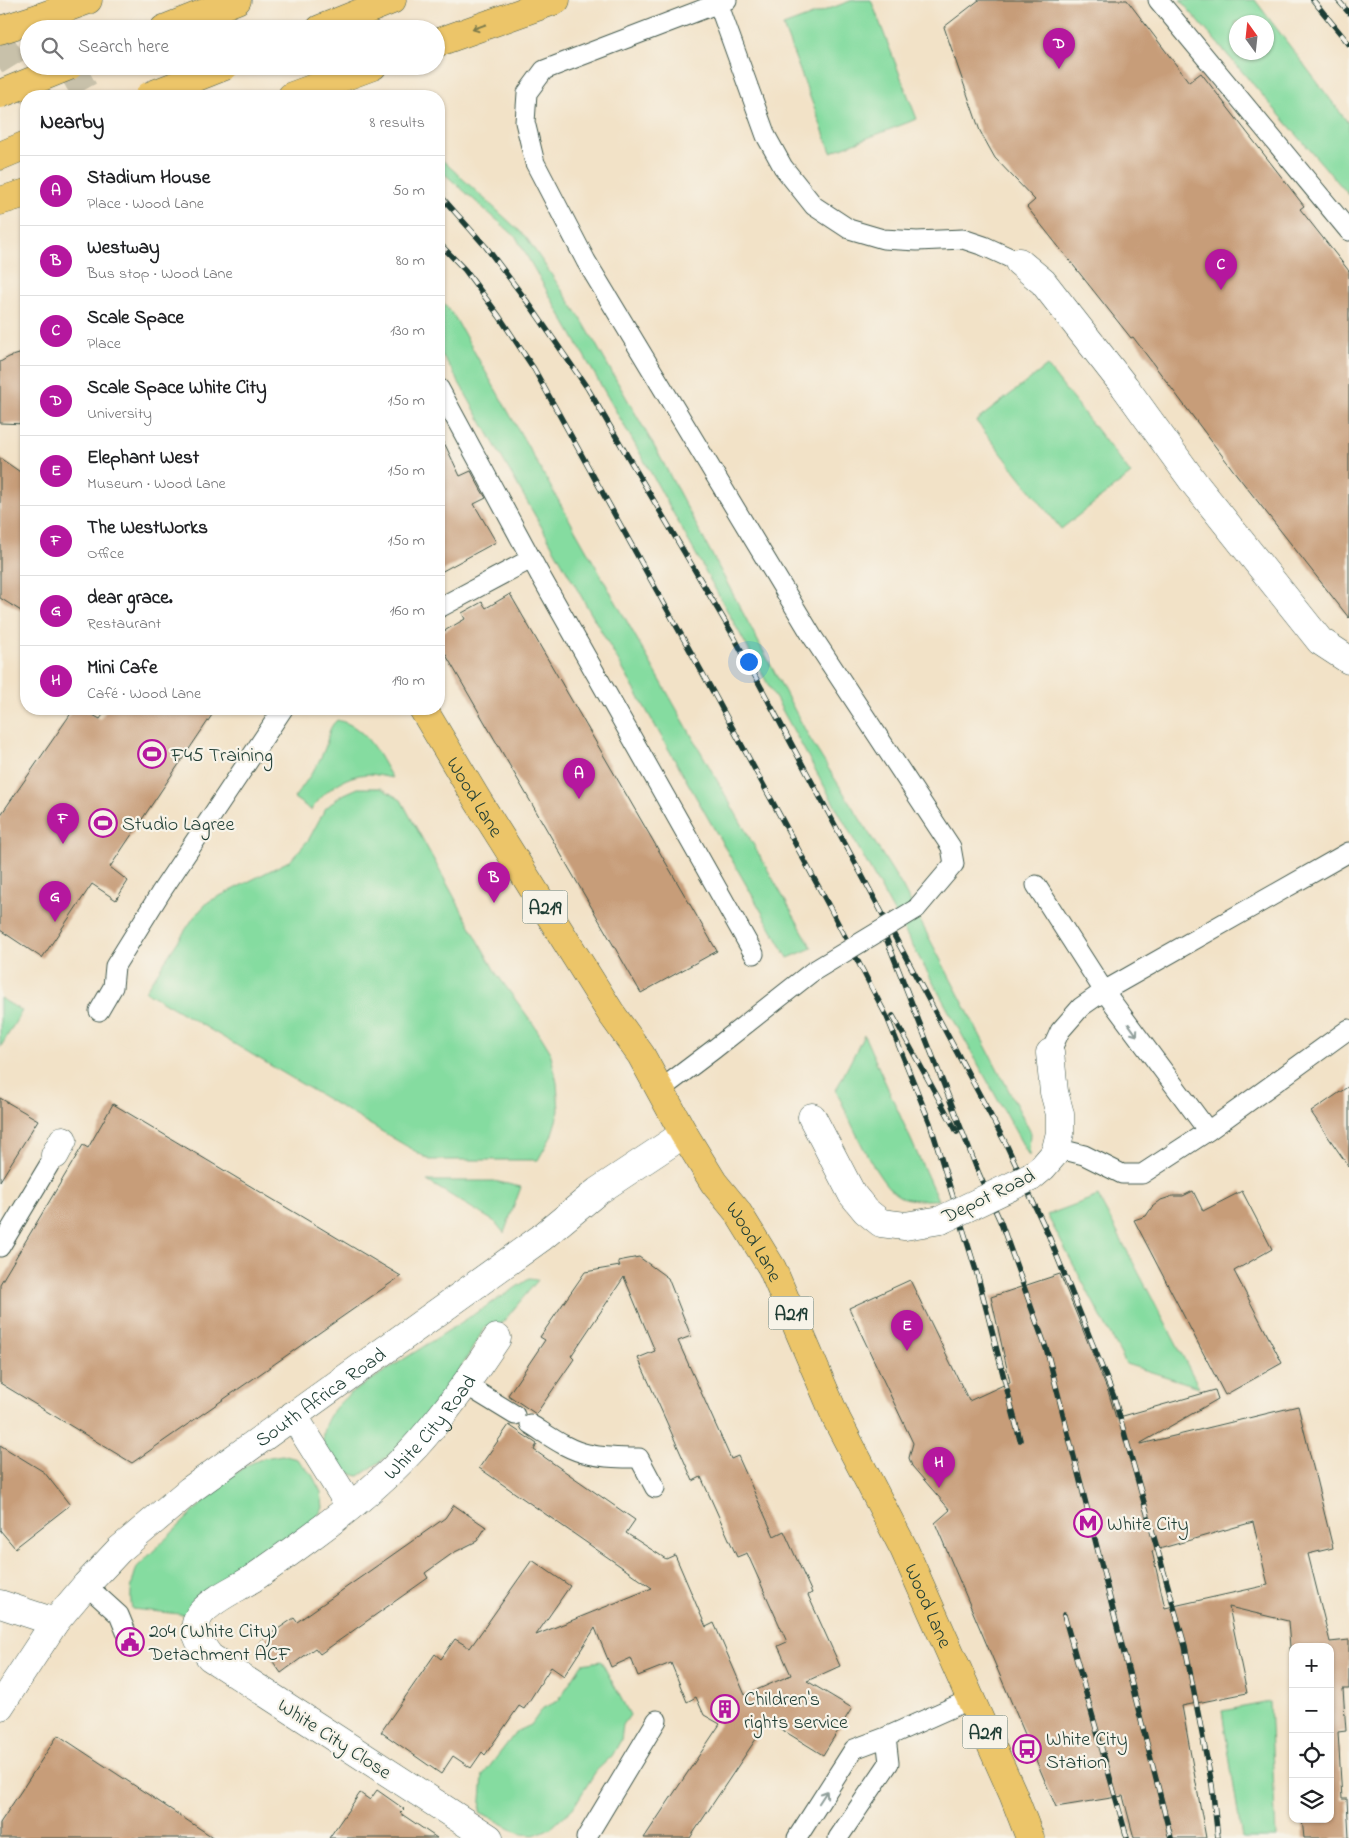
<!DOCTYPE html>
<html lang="en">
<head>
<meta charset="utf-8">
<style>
	:root { --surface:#fff; --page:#f6f6f6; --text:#202124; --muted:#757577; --line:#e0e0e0; --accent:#b5179e }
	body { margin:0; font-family:"Indie Flower",sans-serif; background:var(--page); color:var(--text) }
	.controls { position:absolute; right:15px; bottom:15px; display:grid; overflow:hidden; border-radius:10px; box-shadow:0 1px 4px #0004 }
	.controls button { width:45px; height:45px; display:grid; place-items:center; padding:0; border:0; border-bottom:1px solid var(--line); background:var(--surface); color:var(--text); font:25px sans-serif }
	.compass { position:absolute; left:1229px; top:15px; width:45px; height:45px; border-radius:50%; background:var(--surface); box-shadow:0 1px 4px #0004; rotate:345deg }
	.you { position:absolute; left:748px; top:661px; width:18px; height:18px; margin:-12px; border:4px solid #fff; border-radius:50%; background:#1a73e8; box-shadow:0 0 0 8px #1a73e833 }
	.badge { display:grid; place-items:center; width:32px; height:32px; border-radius:50%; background:var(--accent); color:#fff; font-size:16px; font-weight:700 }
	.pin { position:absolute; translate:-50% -41px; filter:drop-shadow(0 1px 2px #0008) }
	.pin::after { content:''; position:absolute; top:26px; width:18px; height:15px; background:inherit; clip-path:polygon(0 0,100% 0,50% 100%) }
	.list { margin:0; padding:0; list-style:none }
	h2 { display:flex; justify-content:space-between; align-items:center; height:65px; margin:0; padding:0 20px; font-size:21px }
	h2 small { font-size:16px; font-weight:400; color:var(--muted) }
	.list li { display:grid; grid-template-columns:32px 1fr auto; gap:15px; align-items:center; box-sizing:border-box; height:70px; padding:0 20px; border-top:1px solid var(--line) }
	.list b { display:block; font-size:19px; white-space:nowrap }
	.list p { margin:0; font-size:16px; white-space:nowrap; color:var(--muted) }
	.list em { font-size:16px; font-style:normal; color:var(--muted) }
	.icon { flex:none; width:28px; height:28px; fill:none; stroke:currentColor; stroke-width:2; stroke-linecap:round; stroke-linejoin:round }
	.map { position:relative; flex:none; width:1349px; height:1838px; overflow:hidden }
	.search { position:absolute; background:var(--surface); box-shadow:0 1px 4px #0004; left:20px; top:20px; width:425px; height:55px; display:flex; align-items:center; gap:12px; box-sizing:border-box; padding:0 18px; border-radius:28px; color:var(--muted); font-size:19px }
	.panel { position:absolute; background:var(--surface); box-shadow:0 1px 4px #0004; left:20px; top:90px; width:425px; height:625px; border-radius:20px }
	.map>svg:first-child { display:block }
	.green { fill:#85dca0; stroke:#528c6a; fill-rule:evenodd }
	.building { fill:#c79d79; fill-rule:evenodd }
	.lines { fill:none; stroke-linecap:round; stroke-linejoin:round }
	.primary-tunnel { stroke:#c8c1aa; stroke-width:28; stroke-dasharray:28 14; stroke-linecap:butt }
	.service-casing { stroke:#3f564a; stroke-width:21 }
	.pedestrian-casing { stroke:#3f564a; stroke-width:29 }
	.minor-casing { stroke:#3f564a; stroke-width:29 }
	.tertiary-casing { stroke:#3f564a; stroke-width:29 }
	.primary-casing { stroke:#3f564a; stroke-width:29 }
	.trunk-casing { stroke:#3f564a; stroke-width:29 }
	.service { stroke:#fff; stroke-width:19 }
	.pedestrian { stroke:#fff; stroke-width:28 }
	.minor { stroke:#fff; stroke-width:28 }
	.tertiary { stroke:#fff; stroke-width:28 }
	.primary { stroke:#ecc569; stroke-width:28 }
	.trunk { stroke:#ecc569; stroke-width:28 }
	.rail-casing { stroke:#1f3d34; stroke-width:5.5 }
	.rail { stroke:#f7f3e8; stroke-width:4; stroke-dasharray:11; stroke-linecap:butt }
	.service-bridge-casing { stroke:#3f564a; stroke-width:21; stroke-linecap:butt }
	.minor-bridge-casing { stroke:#3f564a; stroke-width:29; stroke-linecap:butt }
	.trunk-bridge-casing { stroke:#3f564a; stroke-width:29; stroke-linecap:butt }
	.service-bridge { stroke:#fff; stroke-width:19 }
	.minor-bridge { stroke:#fff; stroke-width:28 }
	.trunk-bridge { stroke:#ecc569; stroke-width:28 }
	.oneway { stroke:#7b7a4c }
	.oneway2 { stroke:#8f9e9a }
	.labels { text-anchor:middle; stroke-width:4.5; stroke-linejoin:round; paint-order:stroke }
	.shield { fill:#f7f3e8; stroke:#60746a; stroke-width:1 }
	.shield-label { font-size:19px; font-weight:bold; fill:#1f3d34 }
	.poi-label { font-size:20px; fill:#1f3d34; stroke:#f7f3e8; text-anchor:start }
	.street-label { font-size:20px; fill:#1f3d34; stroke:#f7f3e8 }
</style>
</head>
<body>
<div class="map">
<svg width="1349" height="1838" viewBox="0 0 1349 1838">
	<rect width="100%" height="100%" fill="#f7f3e8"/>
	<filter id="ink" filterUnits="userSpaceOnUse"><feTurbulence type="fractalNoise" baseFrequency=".02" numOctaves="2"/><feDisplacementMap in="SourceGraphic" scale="10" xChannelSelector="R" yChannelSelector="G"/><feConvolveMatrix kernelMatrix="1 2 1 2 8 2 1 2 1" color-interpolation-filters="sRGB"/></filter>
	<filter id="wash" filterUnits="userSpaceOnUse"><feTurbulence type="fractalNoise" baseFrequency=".0096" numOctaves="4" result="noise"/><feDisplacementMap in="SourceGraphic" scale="20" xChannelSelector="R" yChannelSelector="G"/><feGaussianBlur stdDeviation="1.12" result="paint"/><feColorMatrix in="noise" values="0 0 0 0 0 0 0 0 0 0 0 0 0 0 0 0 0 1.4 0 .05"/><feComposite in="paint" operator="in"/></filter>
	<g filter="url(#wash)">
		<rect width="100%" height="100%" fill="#f2e2c7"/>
		<path class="green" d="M 853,0 L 871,0 L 917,119 L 831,152 L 783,26 Z
			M 1180,0 L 1255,0 L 1349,124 L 1349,195 ZM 1236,22 L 1266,22 L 1266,52 L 1236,52 Z
			M 439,157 L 526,237 L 582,320 L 658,453 L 810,739 L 902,886 L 1030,1131 L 1029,1156 L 641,455 L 516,237 L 439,169 Z
			M 439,297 L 454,316 L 812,948 L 788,958 L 449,365 L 439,351 Z
			M 1047,366 L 1131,474 L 1061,529 L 976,421 Z
			M 337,720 C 366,726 378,754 392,778 C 385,777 376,774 369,774 C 343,775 325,791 311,810 L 294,798 C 305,783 318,766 325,748 C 329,737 327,729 337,720 Z
			M 358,788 L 381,788 L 401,800 L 496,973 L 534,1025 L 550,1051 L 557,1083 L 559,1111 L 551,1137 L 538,1160 L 430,1160 L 145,991 L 194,917 L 208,902 L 291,860 L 309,839 L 325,809 L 340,796 Z
			M 0,998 L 22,1011 L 0,1048 Z
			M 864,1035 L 938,1200 C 928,1200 907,1201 899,1196 C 876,1184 848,1115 836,1090 Z
			M 427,1181 L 494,1181 L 521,1187 L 504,1233 L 495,1222 Z
			M 1098,1196 L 1199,1387 L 1126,1364 L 1047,1215 Z
			M 529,1279 L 538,1280 L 493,1334 L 485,1327 L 452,1383 L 417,1426 L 387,1457 L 359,1476 C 349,1474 344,1470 336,1463 C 309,1440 328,1411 351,1393 Z
			M 282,1455 L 297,1459 L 312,1475 L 321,1492 L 323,1507 L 317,1518 L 189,1615 L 132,1609 C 129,1595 132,1581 137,1567 L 226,1480 L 247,1465 L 264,1458 Z
			M 601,1661 L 630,1715 L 623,1725 L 621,1740 L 612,1756 L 596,1771 L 573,1808 L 551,1828 L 534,1835 L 522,1834 L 480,1812 L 483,1775 L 516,1732 L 531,1725 L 543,1708 L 558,1701 L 582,1664 Z
			M 1270,1702 L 1276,1838 L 1242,1838 L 1222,1711 Z"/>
		<g id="blocks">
			<path class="building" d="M 979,0 L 1127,0 L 1189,82 L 1201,73 L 1304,206 L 1300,209 L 1349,271 L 1349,618 L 1233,470 L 1133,337 L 1131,338 L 1027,207 L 1035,200 L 995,158 L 980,131 L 944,27 Z
				M 26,352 L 26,424 L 0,423 L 0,362 L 9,357 Z
				M 439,432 L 460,476 L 471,471 L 481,490 L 486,498 L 474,504 L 496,542 L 439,573 Z
				M 0,458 L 26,476 L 26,614 L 0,598 Z
				M 510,594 L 717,951 L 641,993 L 439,643 L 439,634 L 465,619 L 462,613 L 482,602 L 486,608 Z
				M 74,709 L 82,709 L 100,719 L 107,709 L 216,709 L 110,867 L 128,881 L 116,900 L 92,884 L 42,958 L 0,930 L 0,816 Z
				M 1349,1086 L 1349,1167 L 1311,1112 Z
				M 0,1098 L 38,1120 L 0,1181 Z
				M 113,1104 L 401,1276 L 132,1463 L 0,1383 L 0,1284 L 83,1145 L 88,1148 Z
				M 1193,1191 L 1203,1211 L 1242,1191 L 1272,1249 L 1234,1271 L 1282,1363 L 1225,1395 L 1134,1220 L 1146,1216 L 1152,1207 L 1161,1200 L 1173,1196 L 1183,1196 Z
				M 639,1257 L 668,1278 L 691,1336 L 678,1341 L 731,1459 L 738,1456 L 774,1536 L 784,1531 L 812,1593 L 808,1595 L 840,1666 L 807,1681 L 852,1708 L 823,1755 L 768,1721 L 690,1838 L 644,1838 L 720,1724 L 704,1715 L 696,1697 L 687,1702 L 671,1663 L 638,1676 L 631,1658 L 611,1667 L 595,1628 L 564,1676 L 551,1667 L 524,1709 L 519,1706 L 485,1755 L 482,1752 L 471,1768 L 453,1756 L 441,1774 L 381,1732 L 435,1654 L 441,1659 L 455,1639 L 470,1648 L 532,1560 L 570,1586 L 536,1635 L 652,1588 L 479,1468 L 509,1425 L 537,1444 L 534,1450 L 635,1520 L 626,1533 L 666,1559 L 675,1555 L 706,1627 L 714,1623 L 745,1695 L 791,1675 L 778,1646 L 787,1642 L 747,1553 L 737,1557 L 701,1477 L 693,1481 L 638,1358 L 655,1351 L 624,1277 L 571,1356 L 574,1359 L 536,1414 L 508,1395 L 545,1340 L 540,1337 L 585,1272 L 620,1266 L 618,1261 Z
				M 1060,1274 L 1109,1394 L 1116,1418 L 1215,1390 L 1218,1399 L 1141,1443 L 1141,1444 L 1298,1406 L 1333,1548 L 1308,1554 L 1330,1642 L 1349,1640 L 1349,1689 L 1343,1689 L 1346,1731 L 1338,1732 L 1342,1799 L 1347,1799 L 1349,1838 L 1304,1838 L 1302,1819 L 1330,1819 L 1330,1647 L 1293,1647 L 1293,1686 L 1288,1621 L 1229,1607 L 1247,1693 L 1182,1706 L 1206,1838 L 1134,1838 L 1123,1796 L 1056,1807 L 935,1523 L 950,1510 L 912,1466 L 909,1458 L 913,1443 L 849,1308 L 910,1280 L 969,1401 L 1010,1382 L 991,1297 ZM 1253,1522 L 1268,1585 L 1165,1608 L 1152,1551 Z
				M 0,1445 L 44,1472 L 70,1505 L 15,1548 L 0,1530 Z
				M 454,1505 L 486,1527 L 477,1541 L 453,1553 L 425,1573 L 428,1578 L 320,1654 L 315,1648 L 281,1673 L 259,1642 L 294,1618 L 297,1622 L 445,1518 Z
				M 58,1735 L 214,1838 L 0,1838 L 0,1823 Z
				M 377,1790 L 404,1809 L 400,1813 L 437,1838 L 329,1838 L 360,1793 L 370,1800 Z"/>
		</g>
	</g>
	<g filter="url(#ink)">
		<use href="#blocks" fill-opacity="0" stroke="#3f564a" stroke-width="1"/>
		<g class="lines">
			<path class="primary-tunnel" d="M 0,42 L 33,96
				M 70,66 L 87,96"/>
			<defs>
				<path id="service" d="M 717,0 L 766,136 L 783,167 L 814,206 L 849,229 L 883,239 L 917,241 L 963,239 L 984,246 L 1019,262
					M 727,0 L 544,70 L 527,93 L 525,122 L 535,163 L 586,261 L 812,636 L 951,847 L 954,864 L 916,909
					M 1158,0 L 1349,231
					M 439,388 L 540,575 L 754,954
					M 439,608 L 531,559
					M 1036,885 L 1104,991 L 1208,1131
					M 99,1011 L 113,987 L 115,966 L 161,892 L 283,709
					M 1050,1053 L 1060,1031 L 1081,1007 L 1104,991 L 1349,852
					M 660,1090 L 713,1050 L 812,972
					M 1055,1153 L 1068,1151 L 1084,1155 L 1122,1174 L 1142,1174 L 1208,1131 L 1349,1029
					M 0,1247 L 55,1155
					M 466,1385 L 515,1415
					M 530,1424 C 548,1435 567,1450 588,1454 C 605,1458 622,1458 639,1458 L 655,1488
					M 86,1585 L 119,1615 L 126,1632
					M 586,1838 L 657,1720
					M 797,1838 L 854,1749 L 886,1737 L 971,1699
					M 838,1838 L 889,1763 L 886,1737"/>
				<path id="pedestrian" d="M 1019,262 L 1043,282 L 1125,387 L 1195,484 L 1320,641 L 1349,660
					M 55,1155 L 63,1140"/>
				<g id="minor">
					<path d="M 812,1117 L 852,1194 L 866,1211 L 881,1223 L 905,1226 L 941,1220"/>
					<path d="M 1031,1177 L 1043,1167 L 1055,1153 L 1060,1133 L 1060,1114 L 1054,1092 L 1050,1053"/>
					<path d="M 293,1415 L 350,1506"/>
					<path d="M 0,1604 L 55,1622"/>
					<path id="s1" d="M 489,1838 L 210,1657 C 200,1644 189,1628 201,1613 C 214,1598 236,1589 252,1579 C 271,1566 289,1553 308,1539 C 348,1510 389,1477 422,1439 C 450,1407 474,1373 497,1338"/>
				</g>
				<g id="tertiary">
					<path id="s2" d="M 0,1706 L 55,1622 L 86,1585 L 119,1550 L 190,1490 L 541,1238 L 598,1191 L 684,1134"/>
				</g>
				<g id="primary">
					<path d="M 0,30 L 41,17"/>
					<path id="s3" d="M 423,709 L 478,801 L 611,1013 L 641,1055 L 684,1134 L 714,1183 L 737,1211 L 772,1268 L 837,1420 L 904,1549 L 1013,1794 L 1030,1838"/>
				</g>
				<path id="trunk" d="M 41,17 L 88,0
					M 164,29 L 237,0
					M 320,29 L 392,0
					M 436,43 L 556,0
					M 292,96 L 373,66
					M 0,156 L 26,145
					M 0,201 L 26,193"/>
			</defs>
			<use href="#service" class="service-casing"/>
			<use href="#pedestrian" class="pedestrian-casing"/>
			<use href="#minor" class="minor-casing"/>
			<use href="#tertiary" class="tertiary-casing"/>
			<use href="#primary" class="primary-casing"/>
			<use href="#trunk" class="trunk-casing"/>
			<use href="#service" class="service"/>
			<use href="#pedestrian" class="pedestrian"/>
			<use href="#minor" class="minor"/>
			<use href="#tertiary" class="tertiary"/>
			<use href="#primary" class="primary"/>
			<use href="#trunk" class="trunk"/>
			<defs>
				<path id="rail" d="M 1313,0 L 1349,44
					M 1338,0 L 1349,13
					M 439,194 L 486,247 L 532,308 L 588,389 L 733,635 L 1006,1144 L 1048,1234 L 1114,1397 L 1185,1646 L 1212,1785 L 1218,1838
					M 439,243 L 465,270 L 499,316 L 534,369 L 713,692 L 830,908 L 887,1017 L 930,1123 L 978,1277 L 1020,1440
					M 881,925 L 979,1174 L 1001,1223 L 1047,1351 L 1171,1838
					M 893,1016 L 957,1132
					M 1064,1615 L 1127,1838"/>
			</defs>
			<use href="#rail" class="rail-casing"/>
			<use href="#rail" class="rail"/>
			<defs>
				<path id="service-bridge" d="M 812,972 L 916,909"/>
				<path id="minor-bridge" d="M 941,1220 L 1031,1177"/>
				<path id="trunk-bridge" d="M 0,94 L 69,66
					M 149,96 L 225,66"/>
			</defs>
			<use href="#service-bridge" class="service-bridge-casing"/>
			<use href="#minor-bridge" class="minor-bridge-casing"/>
			<use href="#trunk-bridge" class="trunk-bridge-casing"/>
			<use href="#service-bridge" class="service-bridge"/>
			<use href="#minor-bridge" class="minor-bridge"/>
			<use href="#trunk-bridge" class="trunk-bridge"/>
		</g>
		<defs><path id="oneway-shaft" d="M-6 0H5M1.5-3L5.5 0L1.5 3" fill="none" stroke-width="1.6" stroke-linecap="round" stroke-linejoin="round" transform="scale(1.25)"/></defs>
		<use class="oneway" href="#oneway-shaft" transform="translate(479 27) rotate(160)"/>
		<g class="oneway2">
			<use href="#oneway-shaft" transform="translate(1133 1030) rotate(54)"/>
			<use href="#oneway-shaft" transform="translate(823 1797) rotate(-57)"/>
		</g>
	</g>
	<defs>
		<symbol id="stadium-ring" viewBox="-11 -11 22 22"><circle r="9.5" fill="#f7f3e8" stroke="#b5179e" stroke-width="1.5"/><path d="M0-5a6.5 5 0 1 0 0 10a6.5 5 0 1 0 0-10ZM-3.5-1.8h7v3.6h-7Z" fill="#b5179e"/></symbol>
		<symbol id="metro-ring" viewBox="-11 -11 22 22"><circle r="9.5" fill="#f7f3e8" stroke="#b5179e" stroke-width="1.5"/><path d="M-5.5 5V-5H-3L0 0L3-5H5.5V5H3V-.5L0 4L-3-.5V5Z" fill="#b5179e"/></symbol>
		<symbol id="civic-ring" viewBox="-11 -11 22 22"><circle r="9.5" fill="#f7f3e8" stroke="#b5179e" stroke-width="1.5"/><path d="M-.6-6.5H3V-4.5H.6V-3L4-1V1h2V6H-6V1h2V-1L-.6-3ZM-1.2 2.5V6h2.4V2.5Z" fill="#b5179e"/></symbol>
		<symbol id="building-ring" viewBox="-11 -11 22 22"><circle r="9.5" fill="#f7f3e8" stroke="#b5179e" stroke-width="1.5"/><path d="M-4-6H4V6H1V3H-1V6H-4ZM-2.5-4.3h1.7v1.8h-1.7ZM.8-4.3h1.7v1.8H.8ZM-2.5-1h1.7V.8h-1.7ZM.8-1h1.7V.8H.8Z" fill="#b5179e"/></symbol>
		<symbol id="bus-ring" viewBox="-11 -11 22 22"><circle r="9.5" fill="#f7f3e8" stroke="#b5179e" stroke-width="1.5"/><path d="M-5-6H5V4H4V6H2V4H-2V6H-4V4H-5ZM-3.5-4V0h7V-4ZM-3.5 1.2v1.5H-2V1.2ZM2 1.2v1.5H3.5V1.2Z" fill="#b5179e"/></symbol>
	</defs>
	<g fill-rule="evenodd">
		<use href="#stadium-ring" x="136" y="738" width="32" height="32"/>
		<use href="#stadium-ring" x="87" y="807" width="32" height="32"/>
		<use href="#metro-ring" x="1072" y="1507" width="32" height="32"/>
		<use href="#civic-ring" x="114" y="1626" width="32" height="32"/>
		<use href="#building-ring" x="709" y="1693" width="32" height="32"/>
		<use href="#bus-ring" x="1011" y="1733" width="32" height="32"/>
	</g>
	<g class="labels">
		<g class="shield">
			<rect x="522.5" y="890.5" width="45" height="33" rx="4"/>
			<rect x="768.5" y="1296.5" width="45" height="33" rx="4"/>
			<rect x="962.5" y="1715.5" width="45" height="33" rx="4"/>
		</g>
		<g class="shield-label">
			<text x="545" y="914">A219</text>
			<text x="791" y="1320">A219</text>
			<text x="985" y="1739">A219</text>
		</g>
		<g class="poi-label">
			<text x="171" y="761">F45 Training</text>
			<text x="122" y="830">Studio Lagree</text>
			<text x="1107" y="1530">White City</text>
			<text x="149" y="1637">204 (White City)<tspan x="149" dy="23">Detachment ACF</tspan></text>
			<text x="744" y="1705">Children's<tspan x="744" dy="23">rights service</tspan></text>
			<text x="1046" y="1745">White City<tspan x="1046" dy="23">Station</tspan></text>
		</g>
		<g class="street-label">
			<text dy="7" stroke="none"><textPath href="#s3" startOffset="102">Wood Lane</textPath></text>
			<text transform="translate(988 1195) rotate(-26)" y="7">Depot Road</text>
			<text dy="7" stroke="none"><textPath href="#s3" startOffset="628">Wood Lane</textPath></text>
			<text dy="7" stroke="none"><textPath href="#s2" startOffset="450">South Africa Road</textPath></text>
			<text dy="7" stroke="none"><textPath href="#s1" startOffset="678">White City Road</textPath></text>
			<text dy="7" stroke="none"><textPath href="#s3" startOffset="1032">Wood Lane</textPath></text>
			<text transform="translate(335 1738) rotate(33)" y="7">White City Close</text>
		</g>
	</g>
</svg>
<div class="controls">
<button>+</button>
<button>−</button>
<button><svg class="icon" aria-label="locate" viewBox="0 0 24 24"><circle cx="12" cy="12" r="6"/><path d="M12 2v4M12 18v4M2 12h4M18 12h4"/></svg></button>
<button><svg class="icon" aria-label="layers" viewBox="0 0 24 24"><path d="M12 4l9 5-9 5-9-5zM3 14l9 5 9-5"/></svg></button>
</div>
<svg class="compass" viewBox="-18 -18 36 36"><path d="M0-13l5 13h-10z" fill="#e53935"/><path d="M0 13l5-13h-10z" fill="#757577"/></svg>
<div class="you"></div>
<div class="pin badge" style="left:579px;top:799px">A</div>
<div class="pin badge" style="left:494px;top:903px">B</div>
<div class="pin badge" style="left:1221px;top:290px">C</div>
<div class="pin badge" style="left:1059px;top:69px">D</div>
<div class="pin badge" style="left:907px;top:1351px">E</div>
<div class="pin badge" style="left:63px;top:844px">F</div>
<div class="pin badge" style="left:55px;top:922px">G</div>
<div class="pin badge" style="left:939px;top:1488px">H</div>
<div class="search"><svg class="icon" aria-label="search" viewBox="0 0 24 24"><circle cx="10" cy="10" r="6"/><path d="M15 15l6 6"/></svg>Search here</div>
<section class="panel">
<h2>Nearby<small>8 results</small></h2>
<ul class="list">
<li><span class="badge">A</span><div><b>Stadium House</b><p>Place · Wood Lane</p></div><em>50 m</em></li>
<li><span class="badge">B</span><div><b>Westway</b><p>Bus stop · Wood Lane</p></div><em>80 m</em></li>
<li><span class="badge">C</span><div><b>Scale Space</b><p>Place</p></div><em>130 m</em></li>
<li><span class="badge">D</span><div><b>Scale Space White City</b><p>University</p></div><em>150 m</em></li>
<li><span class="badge">E</span><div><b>Elephant West</b><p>Museum · Wood Lane</p></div><em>150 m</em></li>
<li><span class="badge">F</span><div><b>The WestWorks</b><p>Office</p></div><em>150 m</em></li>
<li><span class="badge">G</span><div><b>dear grace.</b><p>Restaurant</p></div><em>160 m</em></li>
<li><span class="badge">H</span><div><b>Mini Cafe</b><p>Café · Wood Lane</p></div><em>190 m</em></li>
</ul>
</section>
</div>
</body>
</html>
